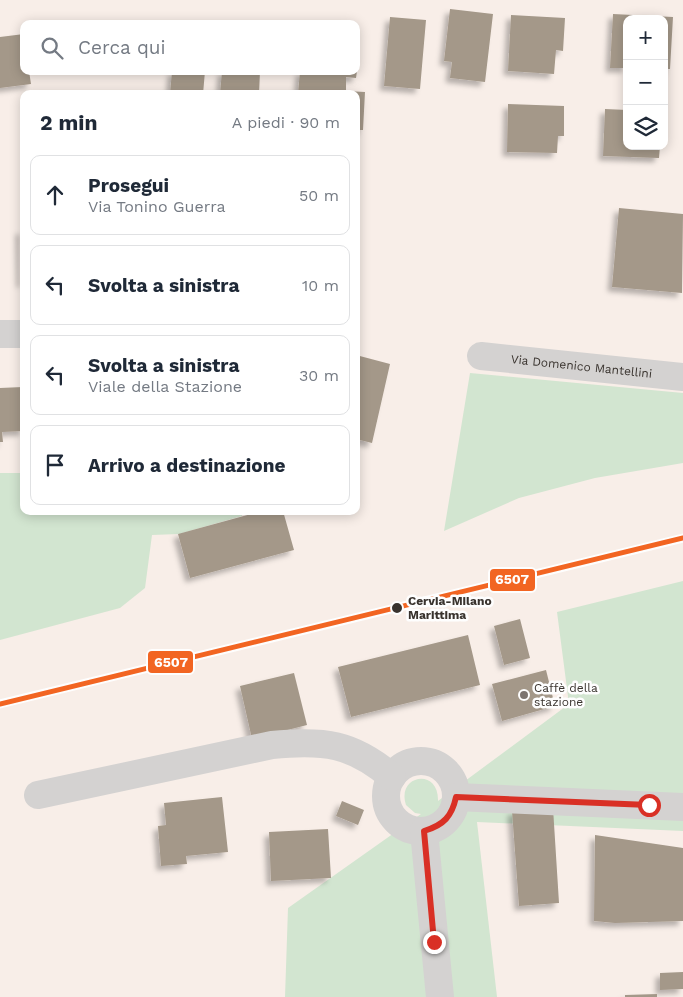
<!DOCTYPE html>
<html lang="it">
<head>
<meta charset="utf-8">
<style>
	:root { --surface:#fff; --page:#f6f6f7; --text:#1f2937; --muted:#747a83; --line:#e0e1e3 }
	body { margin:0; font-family:"Work Sans",sans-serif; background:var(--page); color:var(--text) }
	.controls { position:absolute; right:15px; top:15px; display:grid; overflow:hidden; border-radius:10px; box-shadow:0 2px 12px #0003 }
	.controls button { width:45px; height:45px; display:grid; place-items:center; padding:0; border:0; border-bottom:1px solid var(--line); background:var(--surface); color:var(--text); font:25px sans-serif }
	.stop { position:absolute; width:15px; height:15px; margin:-11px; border:4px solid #d93025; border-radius:50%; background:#fff }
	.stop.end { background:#d93025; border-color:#fff; box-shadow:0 1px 5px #0008 }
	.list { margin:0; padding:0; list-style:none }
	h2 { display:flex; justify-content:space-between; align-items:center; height:65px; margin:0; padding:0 20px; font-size:21px }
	h2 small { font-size:16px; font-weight:400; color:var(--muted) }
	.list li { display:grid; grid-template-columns:32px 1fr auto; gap:15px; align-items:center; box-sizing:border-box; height:80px; margin:0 10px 10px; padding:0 10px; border:1px solid var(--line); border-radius:10px }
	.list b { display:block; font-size:19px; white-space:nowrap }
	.list p { margin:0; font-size:16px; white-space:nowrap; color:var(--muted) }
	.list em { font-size:16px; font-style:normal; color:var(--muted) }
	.icon { flex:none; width:28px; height:28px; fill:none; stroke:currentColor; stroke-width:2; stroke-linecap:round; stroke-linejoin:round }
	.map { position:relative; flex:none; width:683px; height:997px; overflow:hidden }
	.search { position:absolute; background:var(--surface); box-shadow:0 2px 12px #0003; left:20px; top:20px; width:340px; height:55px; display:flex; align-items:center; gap:12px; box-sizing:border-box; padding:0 18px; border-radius:10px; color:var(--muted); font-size:19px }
	.panel { position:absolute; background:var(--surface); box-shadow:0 2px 12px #0003; left:20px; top:90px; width:340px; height:425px; border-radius:10px }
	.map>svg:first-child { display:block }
	.green { fill:#d2e5d0 }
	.building { fill:#a49889; filter:url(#shadow) }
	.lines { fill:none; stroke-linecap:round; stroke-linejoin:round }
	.minor { stroke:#d4d2d1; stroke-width:28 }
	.rail-1-casing { stroke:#fefefe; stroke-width:9 }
	.rail-1 { stroke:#f26522; stroke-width:5 }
	.route { stroke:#d93025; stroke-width:6 }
	.stop-dot { fill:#39332e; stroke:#fefefe; stroke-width:2 }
	.poi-dot { fill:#7c746f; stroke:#fefefe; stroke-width:2 }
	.labels { text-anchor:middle; stroke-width:5; stroke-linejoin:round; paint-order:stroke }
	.street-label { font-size:12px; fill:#39332e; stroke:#fefefe }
	.stop-label { font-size:12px; font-weight:bold; fill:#39332e; stroke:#fefefe; text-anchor:start }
	.poi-label { font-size:12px; fill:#39332e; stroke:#fefefe; text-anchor:start }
	.line-badge { stroke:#fefefe; stroke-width:2 }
	.badge-label { font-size:14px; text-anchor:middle; font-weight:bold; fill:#fff }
</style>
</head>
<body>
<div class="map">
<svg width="683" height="997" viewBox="0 0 683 997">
	<defs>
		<filter id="shadow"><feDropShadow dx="-4.5" dy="4.5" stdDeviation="2.5" flood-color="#0004"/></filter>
	</defs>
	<rect width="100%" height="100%" fill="#f8eee8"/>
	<path class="green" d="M 470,373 L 683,393 L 683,463 L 595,478 L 519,498 L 444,531 Z
		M 0,473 L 24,473 L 24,511 L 242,511 L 242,516 L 179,534 L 152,535 L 145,588 L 120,608 L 0,640 Z
		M 683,581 L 683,831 L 477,822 L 497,997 L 285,997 L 288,908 L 421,814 L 415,813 L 406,805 C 396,775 439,767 438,801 L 569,704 L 557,612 Z"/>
	<path class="building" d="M 450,9 L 493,14 L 485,82 L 450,78 L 452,62 L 444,61 Z
		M 613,14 L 673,17 L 670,69 L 664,69 L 664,19 L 627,19 L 627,68 L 610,68 Z
		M 511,15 L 565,18 L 563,51 L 556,50 L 554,74 L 508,71 Z
		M 390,17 L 426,20 L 420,89 L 384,86 Z
		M 24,34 L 24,71 L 29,71 L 31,84 L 0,88 L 0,37 Z
		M 172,71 L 205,71 L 203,94 L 170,94 Z
		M 222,71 L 260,71 L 259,94 L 220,94 Z
		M 300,71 L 357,71 L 356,78 L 346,77 L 346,91 L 365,92 L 363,130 L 356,130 L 356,94 L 298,94 Z
		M 508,104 L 564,106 L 564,136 L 558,136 L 557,153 L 507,152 Z
		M 605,109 L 627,110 L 627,146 L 660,146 L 659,158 L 603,156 Z
		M 619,208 L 683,214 L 682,293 L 612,287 Z
		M 20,230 L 24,230 L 24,283 L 21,283 Z
		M 356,355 L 390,364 L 372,443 L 356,439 Z
		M 23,387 L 24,431 L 2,432 L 3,442 L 0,442 L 0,388 Z
		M 262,511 L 283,511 L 294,550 L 190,578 L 178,534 Z
		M 520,619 L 530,658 L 504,665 L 494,626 Z
		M 468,635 L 480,685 L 351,717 L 338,667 Z
		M 546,670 L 555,706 L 502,721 L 492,684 Z
		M 294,673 L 307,725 L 252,739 L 240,686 Z
		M 222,797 L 228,852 L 186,856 L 187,864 L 161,866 L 158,826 L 166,825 L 164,803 Z
		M 342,801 L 364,810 L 358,825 L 336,816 Z
		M 553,808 L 559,903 L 519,906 L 512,811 Z
		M 328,829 L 331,878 L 271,881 L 269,832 Z
		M 595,835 L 683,848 L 683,921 L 615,923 L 594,921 Z
		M 683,972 L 683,989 L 660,990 L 660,973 Z
		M 657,994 L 657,997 L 625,997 L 625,995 Z"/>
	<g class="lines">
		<g class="minor">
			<path d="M 0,334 L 24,334"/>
			<path id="s1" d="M 481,356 L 683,377"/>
			<circle cx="421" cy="796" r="35"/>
			<path d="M 38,795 L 272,745 C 324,740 352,743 392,777"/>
			<path d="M 456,797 L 683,807"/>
			<path d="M 424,831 L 440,997"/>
		</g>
		<defs>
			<path id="rail-1" d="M 0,704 L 683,538"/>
		</defs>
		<use href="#rail-1" class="rail-1-casing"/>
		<use href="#rail-1" class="rail-1"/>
	</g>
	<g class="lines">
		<path class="route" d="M 434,942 L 424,831 C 444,825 452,816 456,797 L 649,805"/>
	</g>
	<circle class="stop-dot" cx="397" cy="608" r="6"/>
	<circle class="poi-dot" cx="524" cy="695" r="5"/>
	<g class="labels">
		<g class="street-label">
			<text dy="4" stroke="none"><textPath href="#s1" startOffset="101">Via Domenico Mantellini</textPath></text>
		</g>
		<g class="stop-label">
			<text x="408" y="605">Cervia-Milano<tspan x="408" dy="14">Marittima</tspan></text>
		</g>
		<g class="poi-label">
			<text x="534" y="692">Caffè della<tspan x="534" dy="14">stazione</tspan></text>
		</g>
	</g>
	<g class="line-badge">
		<rect x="489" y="568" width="47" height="24" rx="5" fill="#f26522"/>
		<rect x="147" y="650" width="47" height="24" rx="5" fill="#f26522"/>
	</g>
	<g class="badge-label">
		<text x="512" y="584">6507</text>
		<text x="171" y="667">6507</text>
	</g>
</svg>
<div class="controls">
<button>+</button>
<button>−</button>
<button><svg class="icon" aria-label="layers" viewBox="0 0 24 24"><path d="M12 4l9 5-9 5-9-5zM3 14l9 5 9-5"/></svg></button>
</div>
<div class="stop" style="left:649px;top:805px"></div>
<div class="stop end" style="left:434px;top:942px"></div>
<div class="search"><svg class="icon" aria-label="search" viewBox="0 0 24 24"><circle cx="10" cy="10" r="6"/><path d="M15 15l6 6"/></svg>Cerca qui</div>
<section class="panel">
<h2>2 min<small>A piedi · 90 m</small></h2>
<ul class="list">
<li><svg class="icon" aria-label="ahead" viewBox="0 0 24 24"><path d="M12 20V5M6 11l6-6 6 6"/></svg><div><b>Prosegui</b><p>Via Tonino Guerra</p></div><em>50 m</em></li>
<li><svg class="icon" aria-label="left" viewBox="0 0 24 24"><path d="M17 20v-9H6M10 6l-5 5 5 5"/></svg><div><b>Svolta a sinistra</b></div><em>10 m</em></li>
<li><svg class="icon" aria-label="left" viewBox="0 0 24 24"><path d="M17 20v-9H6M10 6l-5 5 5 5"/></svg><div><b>Svolta a sinistra</b><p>Viale della Stazione</p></div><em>30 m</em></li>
<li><svg class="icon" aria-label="arrive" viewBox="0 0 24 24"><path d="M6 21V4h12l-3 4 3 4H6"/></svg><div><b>Arrivo a destinazione</b></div></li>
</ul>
</section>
</div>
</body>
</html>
